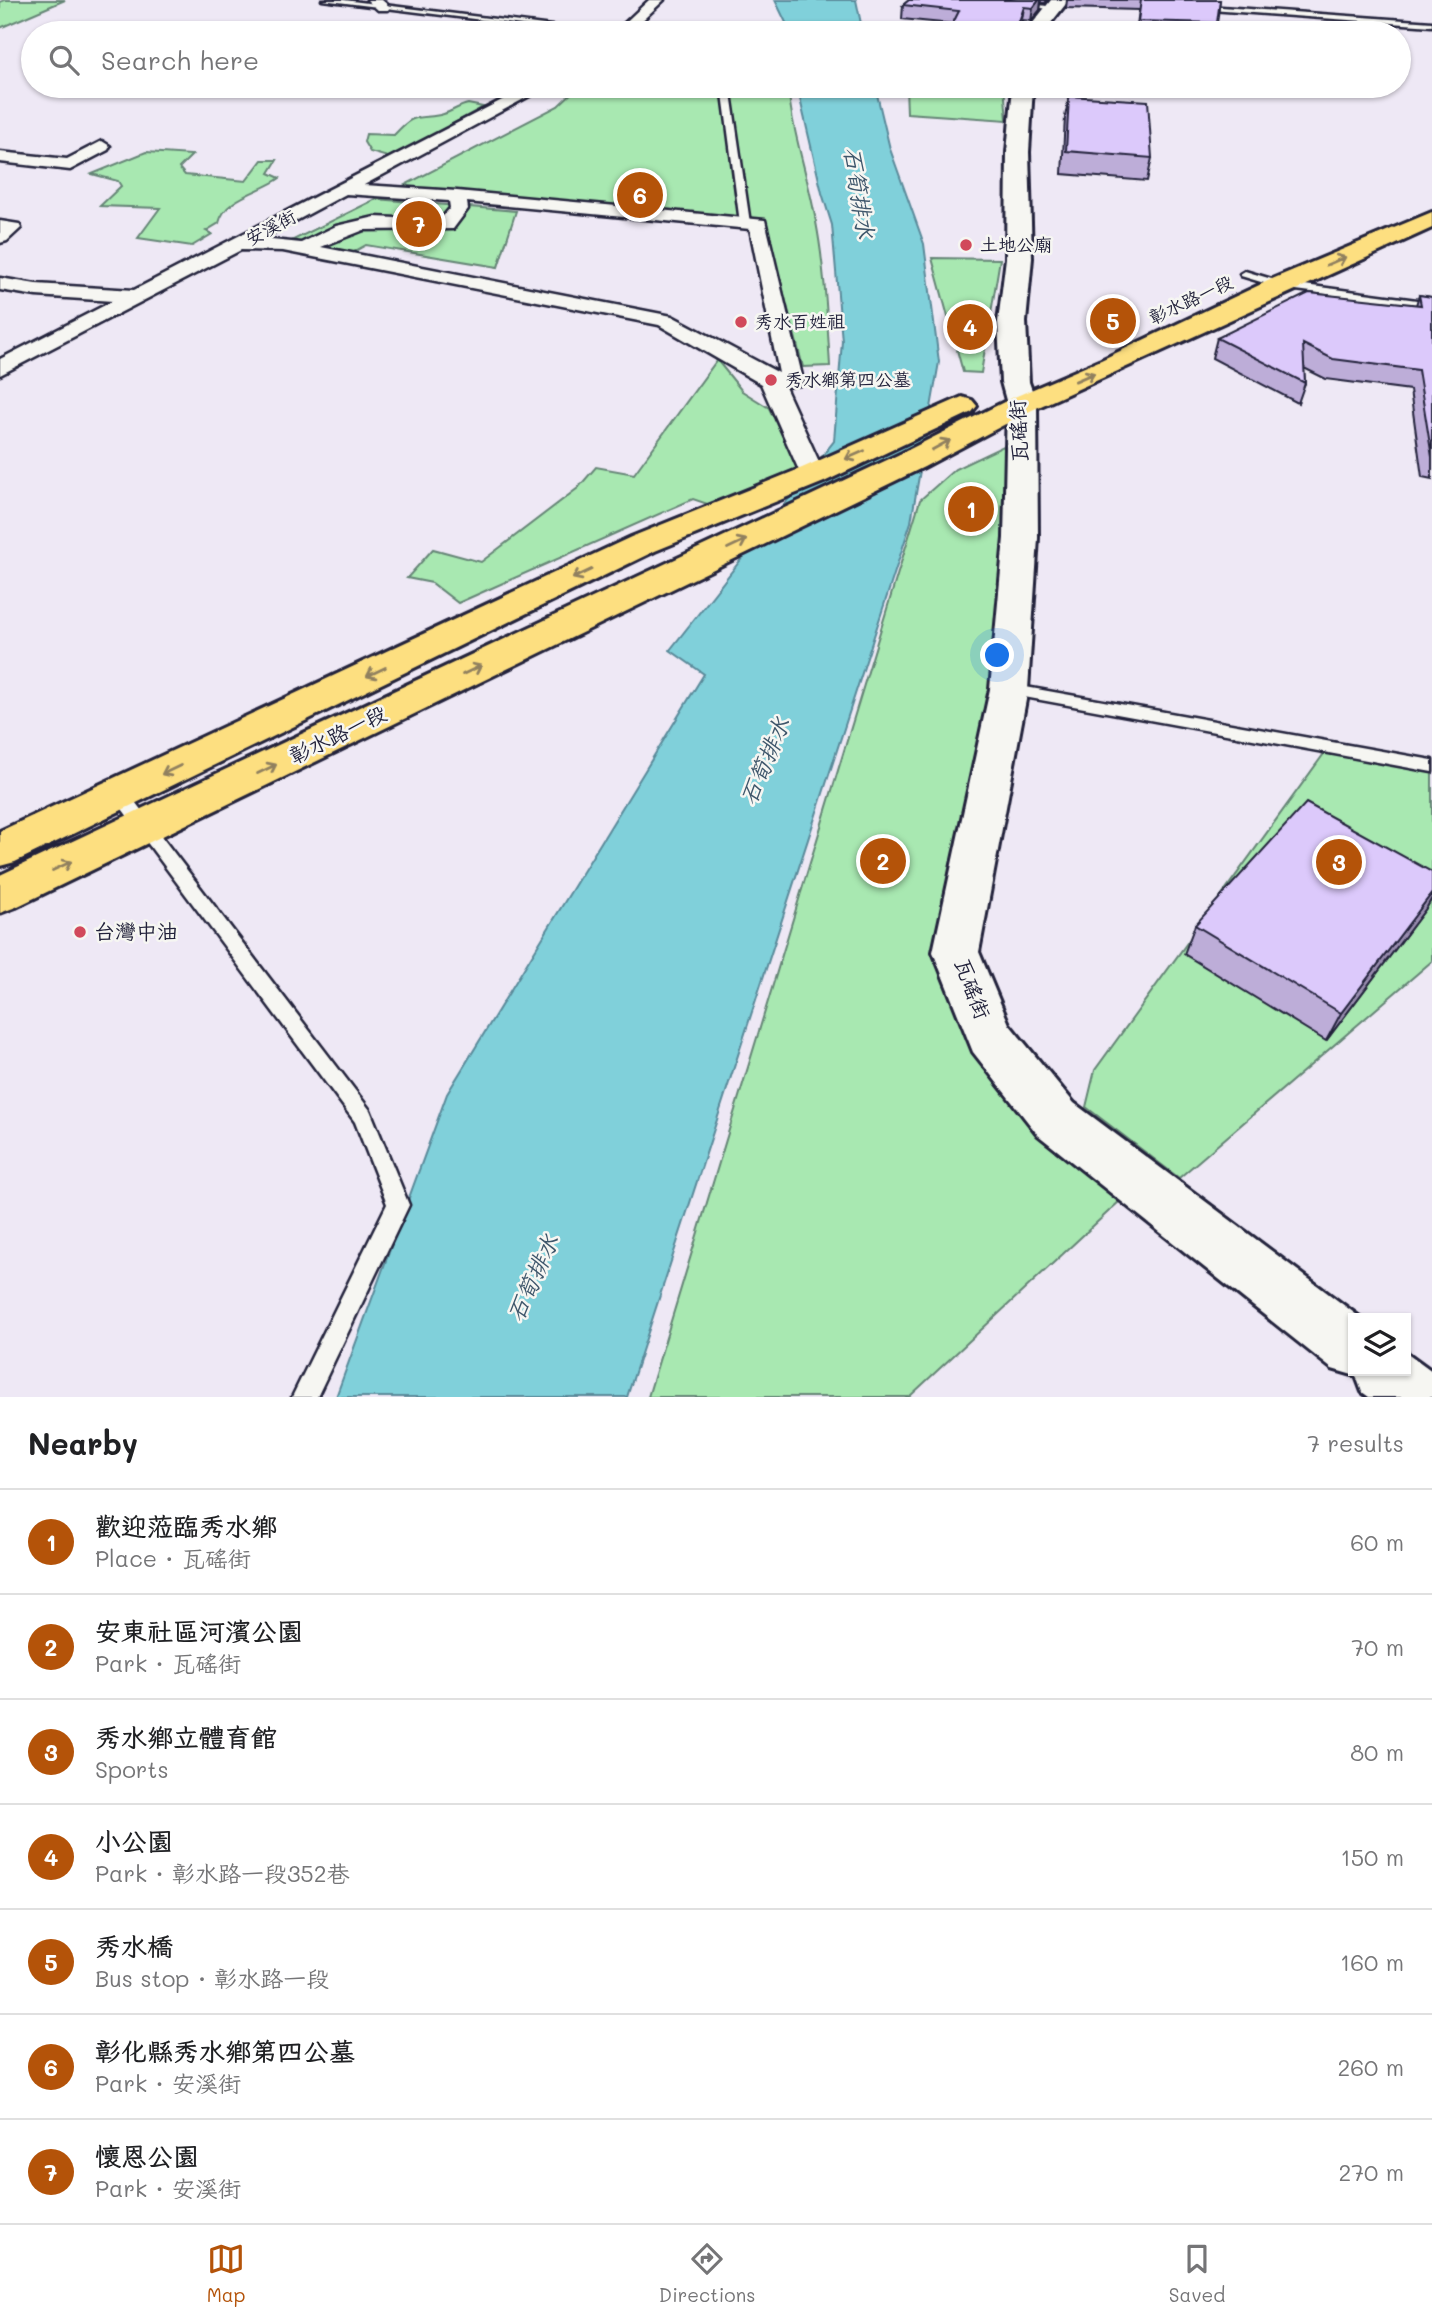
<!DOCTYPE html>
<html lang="en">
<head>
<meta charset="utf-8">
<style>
	:root { --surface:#fff; --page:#f6f6f6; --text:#202124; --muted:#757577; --line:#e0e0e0; --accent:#b45309 }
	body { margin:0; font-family:Mali,"LXGW WenKai TC",sans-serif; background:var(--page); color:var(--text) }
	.controls { position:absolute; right:21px; bottom:21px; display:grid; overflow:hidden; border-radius:0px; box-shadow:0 2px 5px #0004 }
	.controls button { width:63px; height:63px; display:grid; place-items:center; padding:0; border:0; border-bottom:2px solid var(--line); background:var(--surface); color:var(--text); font:35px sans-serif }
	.you { position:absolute; left:998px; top:656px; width:24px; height:24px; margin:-18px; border:5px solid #fff; border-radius:50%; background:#1a73e8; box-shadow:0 0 0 10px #1a73e833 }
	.badge { display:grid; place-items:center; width:46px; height:46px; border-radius:50%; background:var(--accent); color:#fff; font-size:23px; font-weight:700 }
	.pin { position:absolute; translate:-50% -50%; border:4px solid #fff; box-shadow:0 2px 7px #0006 }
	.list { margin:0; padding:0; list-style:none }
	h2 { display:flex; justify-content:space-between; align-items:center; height:91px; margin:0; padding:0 28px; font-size:30px }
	h2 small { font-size:23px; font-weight:400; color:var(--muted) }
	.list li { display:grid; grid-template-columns:46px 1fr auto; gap:21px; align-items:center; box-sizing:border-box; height:105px; padding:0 28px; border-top:2px solid var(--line) }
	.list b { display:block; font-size:26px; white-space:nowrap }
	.list p { margin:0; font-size:23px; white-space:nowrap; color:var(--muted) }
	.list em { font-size:23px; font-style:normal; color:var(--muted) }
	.icon { flex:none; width:38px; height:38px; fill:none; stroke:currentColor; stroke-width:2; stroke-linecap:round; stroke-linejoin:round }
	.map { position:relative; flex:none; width:1432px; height:1397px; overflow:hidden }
	.search { position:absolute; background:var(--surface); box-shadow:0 2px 5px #0004; left:21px; right:21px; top:21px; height:77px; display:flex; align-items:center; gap:18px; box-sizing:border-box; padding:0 24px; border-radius:38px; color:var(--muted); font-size:26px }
	.sheet { height:826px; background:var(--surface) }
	nav { display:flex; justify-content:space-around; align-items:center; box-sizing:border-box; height:98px; border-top:2px solid var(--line); background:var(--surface); font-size:19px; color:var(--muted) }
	nav a { display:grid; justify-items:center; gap:4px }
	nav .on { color:var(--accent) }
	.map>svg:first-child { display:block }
	.green { fill:#a8e8b1; stroke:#658576; stroke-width:2 }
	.water { fill:#80d0da; stroke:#5a8a9a; stroke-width:2 }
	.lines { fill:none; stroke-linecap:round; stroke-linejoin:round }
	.lane-casing { stroke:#22223b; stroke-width:5 }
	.street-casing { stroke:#22223b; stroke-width:5 }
	.secondary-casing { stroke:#22223b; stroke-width:6 }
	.primary-casing { stroke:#22223b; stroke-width:6 }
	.lane { fill:#f6f6f2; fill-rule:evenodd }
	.street { fill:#f6f6f2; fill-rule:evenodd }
	.secondary { fill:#f6f6f2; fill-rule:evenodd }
	.primary { fill:#fddf80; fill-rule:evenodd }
	.wall { fill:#bdadd8; stroke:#22223b; stroke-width:2 }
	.shaded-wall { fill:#9a8db0; stroke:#22223b; stroke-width:2 }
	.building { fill:#dcc9fb; stroke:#22223b; stroke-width:2 }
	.oneway { stroke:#90805e }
	.poi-dot { fill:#d1495b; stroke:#f6f6f2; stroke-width:2.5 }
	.labels { text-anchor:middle; stroke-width:5; stroke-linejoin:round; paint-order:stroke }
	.far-street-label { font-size:18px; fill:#22223b; stroke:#f6f6f2 }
	.far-poi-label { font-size:18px; fill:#22223b; stroke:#f6f6f2; text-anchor:start }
	.street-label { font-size:21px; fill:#22223b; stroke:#f6f6f2 }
	.poi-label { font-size:21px; fill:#22223b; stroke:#f6f6f2; text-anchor:start }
	.water-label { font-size:23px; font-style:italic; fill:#3e566b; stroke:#f6f6f2 }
</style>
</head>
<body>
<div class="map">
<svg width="1432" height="1397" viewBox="0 0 1432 1397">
	<rect width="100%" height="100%" fill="#eee8f5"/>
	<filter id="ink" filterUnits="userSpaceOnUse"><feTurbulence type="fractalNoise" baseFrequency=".0143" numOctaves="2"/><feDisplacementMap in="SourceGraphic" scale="14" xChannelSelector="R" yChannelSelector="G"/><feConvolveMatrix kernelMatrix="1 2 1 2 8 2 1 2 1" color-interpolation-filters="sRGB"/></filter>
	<g filter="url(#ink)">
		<path class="green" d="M 5,0 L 65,0 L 0,28 L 0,2 Z
			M 579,86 L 788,86 C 792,132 808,176 816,222 C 825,269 827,318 830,366 L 803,367 L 765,221 L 399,188 L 558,106 Z
			M 906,86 L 1004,86 L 1007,120 L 907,113 Z
			M 468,104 L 483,107 L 391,158 L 370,152 L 364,142 L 366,134 L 394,135 C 415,112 414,120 440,115 C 450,113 458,106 468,104 Z
			M 146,152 L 192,155 L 179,168 L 185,175 L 246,181 L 262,160 L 277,160 L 269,173 L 280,178 C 261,192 225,197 219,223 L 206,231 L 212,234 L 192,246 L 138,238 L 160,208 L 100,206 L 121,186 L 118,181 L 92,174 Z
			M 376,199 L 516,211 L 498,267 L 366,245 L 348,255 L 287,243 Z
			M 932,258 L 1000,259 L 981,373 L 963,372 Z
			M 717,360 L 742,391 L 769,408 L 801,473 L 722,509 L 693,499 L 458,603 L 432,583 L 407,578 L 433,549 L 481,562 L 578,488 L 596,467 L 634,474 Z
			M 1031,433 L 989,706 L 939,937 L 1122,1199 L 909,1397 L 648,1397 L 920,500 L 955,469 Z
			M 1331,744 L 1432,762 L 1432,961 L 1179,1178 L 1086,1107 L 1095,1070 Z"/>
		<path class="water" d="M 775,0 L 856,0 L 863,33 L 791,33 Z
			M 797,86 L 875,86 L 890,149 L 924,244 L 939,362 L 911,522 L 627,1397 L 336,1397 L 447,1094 L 704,674 L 670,650 L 834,441 L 842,341 L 832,225 L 822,193 Z"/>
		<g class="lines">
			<defs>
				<path id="lane" d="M 322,0 L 344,0 L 607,33 L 586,33 Z
					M 985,0 L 1007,0 L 1060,8 L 1056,10 Z
					M 1194,5 L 1432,22 L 1432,26 L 1197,9 Z
					M 722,86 L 730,86 L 750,223 L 745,226 L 740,223 Z
					M 1245,271 L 1282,282 L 1432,302 L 1432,308 L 1281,288 L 1241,276 L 1240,274 Z
					M 1009,684 L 1432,760 L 1432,772 L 1003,693 L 1001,689 L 1003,685 Z
					M 120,788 L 126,790 L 370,1110 L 409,1205 L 317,1397 L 292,1397 L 387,1204 L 355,1122 L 114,798 L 112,794 L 114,790 Z"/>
				<path id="street" d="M 367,0 L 382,0 L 390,7 L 388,10 L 378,10 Z
					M 649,0 L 664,0 L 629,33 L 614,33 Z
					M 529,86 L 548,86 L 364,185 L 457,191 L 765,220 L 803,380 L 800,385 L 785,387 L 825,475 L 822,480 L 813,482 L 804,480 L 801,475 L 761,384 L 659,325 L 283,251 L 241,250 L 0,375 L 0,359 L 113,301 L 36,296 L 0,290 L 0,278 L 36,284 L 134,290 ZM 346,194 L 449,201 L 450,208 L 440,220 L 375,217 L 336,226 L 301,243 L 262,239 ZM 467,202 L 750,229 L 779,373 L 672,316 L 321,247 L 364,230 L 453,229 L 468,209 Z
					M 102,141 L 110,146 L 108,150 L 70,170 L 0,162 L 0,152 L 67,159 Z
					M 0,221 L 19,224 L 21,228 L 7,241 L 0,243 Z"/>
				<path id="secondary" d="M 1051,0 L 1069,0 L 1043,33 L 1025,33 Z
					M 1013,86 L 1033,86 L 1029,152 L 1032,258 L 1026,322 L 1029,382 L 1037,404 L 1038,538 L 1028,689 L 979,952 L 1009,1024 L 1074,1103 L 1361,1318 L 1353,1318 L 1353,1371 L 1406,1371 L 1406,1352 L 1432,1371 L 1432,1397 L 1369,1397 L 1362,1392 L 1356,1376 L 1332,1369 L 1038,1135 L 973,1052 L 933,952 L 990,689 L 1004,538 L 1007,404 L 1001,382 L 998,322 L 1006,258 L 1007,152 Z"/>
				<path id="primary" d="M 1432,212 L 1432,228 L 1032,410 L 924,467 L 16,907 L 0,913 L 0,875 L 902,453 L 1012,398 L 1101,360 L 1272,279 Z
					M 962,397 L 972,400 L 977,406 L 972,412 L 824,482 L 655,551 L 15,862 L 0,866 L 0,831 L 631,537 L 802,468 Z"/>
			</defs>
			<use href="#lane" class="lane-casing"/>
			<use href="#street" class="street-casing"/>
			<use href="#secondary" class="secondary-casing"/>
			<use href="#primary" class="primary-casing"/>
			<use href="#lane" class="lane"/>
			<use href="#street" class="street"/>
			<use href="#secondary" class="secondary"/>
			<use href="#primary" class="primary"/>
		</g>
		<path class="wall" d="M 909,0 L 1048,0 L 1045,3 L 1041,3 L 1040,10 L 1031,21 L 1022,20 L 1017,33 L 948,33 L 953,24 L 902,19 L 903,5 Z
			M 1067,0 L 1220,0 L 1215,33 L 1136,33 L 1139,10 L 1066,8 Z
			M 1069,96 L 1152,158 L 1147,181 L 1062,174 L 1065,117 Z
			M 1419,295 L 1432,297 L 1432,479 L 1422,477 L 1410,390 L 1326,379 L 1304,368 L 1305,383 L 1298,403 L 1212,358 L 1217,338 L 1416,305 Z
			M 1432,872 L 1432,898 L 1427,907 L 1326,1041 L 1184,954 L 1195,925 Z"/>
		<path class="shaded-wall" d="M 1039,0 L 1041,0 L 1040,10 L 1031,21 L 1033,8 Z
			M 1024,7 L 1022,20 L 1017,33 L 1015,33 Z
			M 1432,893 L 1432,898 L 1427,907 L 1326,1041 L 1341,1013 Z"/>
		<path class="building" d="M 909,0 L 1039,0 L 1033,8 L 1024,7 L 1015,33 L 948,33 L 959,11 L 903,5 Z
			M 1141,0 L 1220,0 L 1217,23 L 1138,21 Z
			M 1069,96 L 1148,101 L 1152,158 L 1066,151 Z
			M 1309,293 L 1421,305 L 1419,295 L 1432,297 L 1432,457 L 1418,370 L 1333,359 L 1303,344 L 1305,383 L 1217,338 Z
			M 1306,803 L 1432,872 L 1432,893 L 1341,1013 L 1195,925 Z"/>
		<defs><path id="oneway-shaft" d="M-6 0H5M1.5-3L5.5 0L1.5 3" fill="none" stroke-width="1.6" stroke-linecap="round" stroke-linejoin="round" transform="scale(1.75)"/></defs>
		<g class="oneway">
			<use href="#oneway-shaft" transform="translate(1336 261) rotate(-23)"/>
			<use href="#oneway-shaft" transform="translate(1085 377) rotate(-23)"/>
			<use href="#oneway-shaft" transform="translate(941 445) rotate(-29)"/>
			<use href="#oneway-shaft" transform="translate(855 455) rotate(156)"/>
			<use href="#oneway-shaft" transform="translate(737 544) rotate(-25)"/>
			<use href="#oneway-shaft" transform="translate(582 574) rotate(154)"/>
			<use href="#oneway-shaft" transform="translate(472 670) rotate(-26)"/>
			<use href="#oneway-shaft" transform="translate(376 672) rotate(154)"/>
			<use href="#oneway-shaft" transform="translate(267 769) rotate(-26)"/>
			<use href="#oneway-shaft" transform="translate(171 770) rotate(154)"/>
			<use href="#oneway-shaft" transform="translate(62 866) rotate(-25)"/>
		</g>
	</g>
	<g class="poi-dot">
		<circle cx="966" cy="245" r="7"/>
		<circle cx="741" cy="322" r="7"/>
		<circle cx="771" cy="380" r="7"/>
		<circle cx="80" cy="932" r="7"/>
	</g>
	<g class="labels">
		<g class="far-street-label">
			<text transform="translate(271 228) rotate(-28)" y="6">安溪街</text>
			<text transform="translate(1191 300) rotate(-25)" y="6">彰水路一段</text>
		</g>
		<g class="far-poi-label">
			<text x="980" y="251">土地公廟</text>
			<text x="755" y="328">秀水百姓祖</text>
			<text x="785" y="386">秀水鄉第四公墓</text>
		</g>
		<g class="street-label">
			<text transform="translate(1019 431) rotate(-93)" y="7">瓦磘街</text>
			<text transform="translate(338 735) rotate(-26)" y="7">彰水路一段</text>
			<text transform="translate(972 989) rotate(69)" y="7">瓦磘街</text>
		</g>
		<g class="poi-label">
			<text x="94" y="939">台灣中油</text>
		</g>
		<g class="water-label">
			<text transform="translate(859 193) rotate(81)" y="8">石筍排水</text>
			<text transform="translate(765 761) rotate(-67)" y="8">石筍排水</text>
			<text transform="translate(533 1278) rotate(-66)" y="8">石筍排水</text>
		</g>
	</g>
</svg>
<div class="controls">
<button><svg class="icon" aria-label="layers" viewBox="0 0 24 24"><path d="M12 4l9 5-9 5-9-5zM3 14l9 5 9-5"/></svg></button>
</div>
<div class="you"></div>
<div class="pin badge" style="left:971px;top:509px">1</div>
<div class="pin badge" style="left:883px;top:861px">2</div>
<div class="pin badge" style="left:1339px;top:862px">3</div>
<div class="pin badge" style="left:970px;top:327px">4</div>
<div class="pin badge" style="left:1113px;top:321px">5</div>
<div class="pin badge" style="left:640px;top:195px">6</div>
<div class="pin badge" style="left:419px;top:224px">7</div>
<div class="search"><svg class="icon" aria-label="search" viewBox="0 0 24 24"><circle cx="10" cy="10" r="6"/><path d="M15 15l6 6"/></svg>Search here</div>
</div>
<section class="sheet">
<h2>Nearby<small>7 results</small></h2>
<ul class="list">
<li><span class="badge">1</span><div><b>歡迎蒞臨秀水鄉</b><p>Place · 瓦磘街</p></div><em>60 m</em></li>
<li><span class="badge">2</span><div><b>安東社區河濱公園</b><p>Park · 瓦磘街</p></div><em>70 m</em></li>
<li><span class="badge">3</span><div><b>秀水鄉立體育館</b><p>Sports</p></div><em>80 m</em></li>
<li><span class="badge">4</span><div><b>小公園</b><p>Park · 彰水路一段352巷</p></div><em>150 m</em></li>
<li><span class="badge">5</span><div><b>秀水橋</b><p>Bus stop · 彰水路一段</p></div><em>160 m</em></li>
<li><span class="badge">6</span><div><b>彰化縣秀水鄉第四公墓</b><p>Park · 安溪街</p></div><em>260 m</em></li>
<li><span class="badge">7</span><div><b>懷恩公園</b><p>Park · 安溪街</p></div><em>270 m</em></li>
</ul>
</section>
<nav>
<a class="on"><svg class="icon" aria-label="map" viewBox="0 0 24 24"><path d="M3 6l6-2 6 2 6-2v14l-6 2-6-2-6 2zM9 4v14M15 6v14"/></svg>Map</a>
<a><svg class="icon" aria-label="directions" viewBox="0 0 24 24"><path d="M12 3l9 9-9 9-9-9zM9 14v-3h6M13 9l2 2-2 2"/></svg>Directions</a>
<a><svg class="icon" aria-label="saved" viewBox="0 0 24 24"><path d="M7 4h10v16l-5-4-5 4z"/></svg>Saved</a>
</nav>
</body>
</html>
